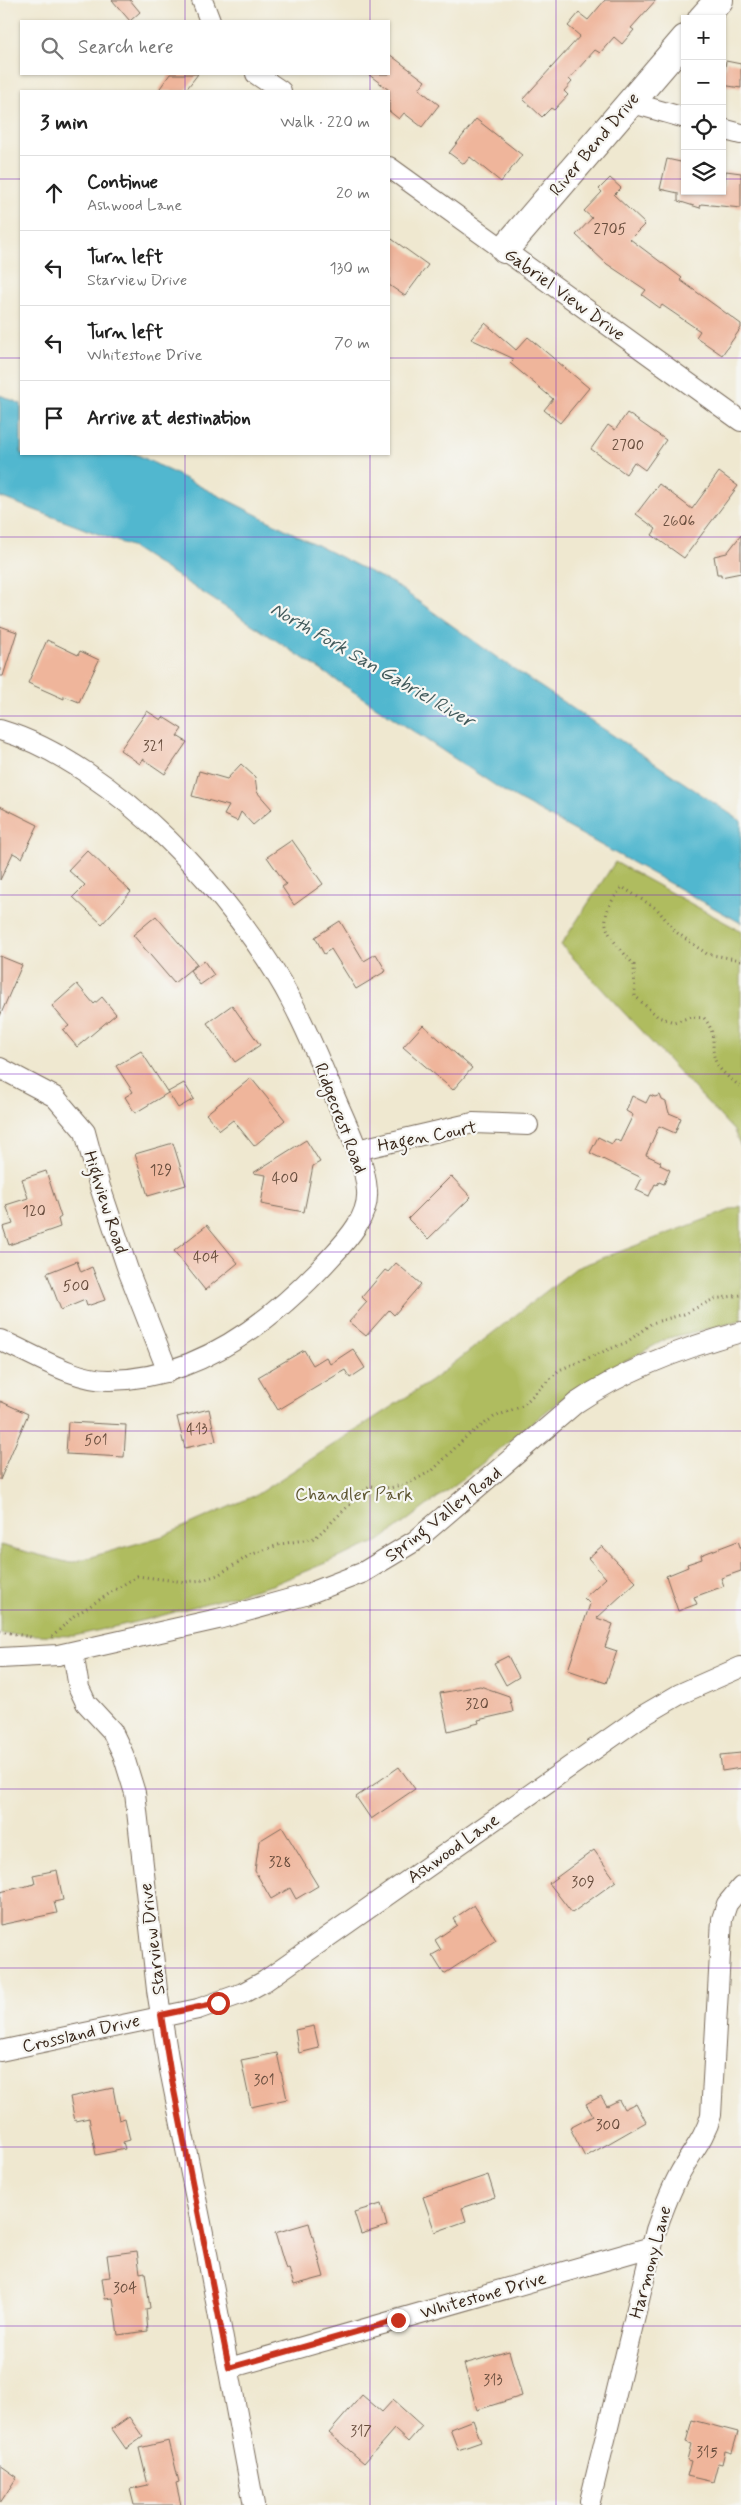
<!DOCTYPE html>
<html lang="en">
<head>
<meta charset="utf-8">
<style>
	:root { --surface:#fff; --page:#f2f2f2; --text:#222; --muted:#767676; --line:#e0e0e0 }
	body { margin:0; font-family:Mynerve,sans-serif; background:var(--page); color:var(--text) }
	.controls { position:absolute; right:15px; top:15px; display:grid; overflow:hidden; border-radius:0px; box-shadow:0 1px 4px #0004 }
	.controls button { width:45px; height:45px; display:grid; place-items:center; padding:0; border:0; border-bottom:1px solid var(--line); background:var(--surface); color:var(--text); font:25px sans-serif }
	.stop { position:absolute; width:15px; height:15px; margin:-11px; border:4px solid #c8321e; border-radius:50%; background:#fff }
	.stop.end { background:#c8321e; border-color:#fff; box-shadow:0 1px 5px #0008 }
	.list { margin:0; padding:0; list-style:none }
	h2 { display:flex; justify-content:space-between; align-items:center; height:65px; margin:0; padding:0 20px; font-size:21px }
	h2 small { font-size:16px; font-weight:400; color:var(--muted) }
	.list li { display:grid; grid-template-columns:32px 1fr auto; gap:15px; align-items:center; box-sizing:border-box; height:75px; padding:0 20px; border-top:1px solid var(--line) }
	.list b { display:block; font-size:19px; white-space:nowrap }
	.list p { margin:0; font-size:16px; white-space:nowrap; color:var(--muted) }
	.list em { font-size:16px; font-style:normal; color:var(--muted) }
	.icon { flex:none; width:28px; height:28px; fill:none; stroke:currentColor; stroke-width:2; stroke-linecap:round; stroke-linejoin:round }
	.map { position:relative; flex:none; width:741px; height:2505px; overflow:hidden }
	.search { position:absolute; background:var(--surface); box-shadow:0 1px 4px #0004; left:20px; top:20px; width:370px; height:55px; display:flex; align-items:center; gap:12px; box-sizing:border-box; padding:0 18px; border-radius:0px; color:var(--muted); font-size:19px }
	.panel { position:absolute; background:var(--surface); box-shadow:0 1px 4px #0004; left:20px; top:90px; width:370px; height:365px; border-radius:0px }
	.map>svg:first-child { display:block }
	.green { fill:#afbc5e; stroke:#75733e }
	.water { fill:#51b7cf; stroke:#467076 }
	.building { fill:#efb59b }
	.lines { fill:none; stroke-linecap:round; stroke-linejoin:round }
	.street-casing { stroke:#7a6c5c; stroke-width:22 }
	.secondary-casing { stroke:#7a6c5c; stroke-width:30 }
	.path { stroke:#7a6c5c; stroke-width:3; stroke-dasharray:1 4; stroke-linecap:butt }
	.street { stroke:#fff; stroke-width:20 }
	.secondary { stroke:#fff; stroke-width:28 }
	.route { stroke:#c8321e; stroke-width:6 }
	.grid { fill:none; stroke:#7b2cbf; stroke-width:1; stroke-opacity:0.55 }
	.labels { text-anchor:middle; stroke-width:4.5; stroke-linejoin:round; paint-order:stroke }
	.number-label { font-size:15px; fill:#684d3d }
	.street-label { font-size:18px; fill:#3b2a1e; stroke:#f6f6f2 }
	.park-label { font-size:18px; fill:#5e5631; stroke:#f6f6f2 }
	.water-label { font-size:19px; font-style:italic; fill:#435b5c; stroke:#f6f6f2 }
</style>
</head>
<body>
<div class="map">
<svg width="741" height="2505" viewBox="0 0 741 2505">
	<rect width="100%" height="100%" fill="#f6f6f2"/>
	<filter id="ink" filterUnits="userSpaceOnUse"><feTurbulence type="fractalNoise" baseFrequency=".02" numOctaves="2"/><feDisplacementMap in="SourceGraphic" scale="10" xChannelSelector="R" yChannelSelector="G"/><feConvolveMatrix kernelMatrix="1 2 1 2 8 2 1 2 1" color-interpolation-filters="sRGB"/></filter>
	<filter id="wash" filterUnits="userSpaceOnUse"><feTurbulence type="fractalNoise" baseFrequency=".0096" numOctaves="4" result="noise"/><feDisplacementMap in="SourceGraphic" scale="20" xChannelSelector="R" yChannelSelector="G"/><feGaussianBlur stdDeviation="1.12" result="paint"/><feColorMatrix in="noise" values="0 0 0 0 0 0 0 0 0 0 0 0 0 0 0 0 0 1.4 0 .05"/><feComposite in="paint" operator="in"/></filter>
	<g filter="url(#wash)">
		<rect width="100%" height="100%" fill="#efe8d0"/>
		<path class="green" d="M 615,862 L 741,931 L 741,1147 L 734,1131 L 561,945 Z
			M 741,1206 L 741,1321 L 668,1338 L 574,1389 L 469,1474 L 381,1540 L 272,1585 L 153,1618 L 74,1636 L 0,1634 L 0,1545 L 70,1563 L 163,1536 L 256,1495 L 431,1381 L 576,1268 Z"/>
		<path class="water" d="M 0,395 L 21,404 L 21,454 L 136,454 L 394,584 L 499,659 L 741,821 L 741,923 L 505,792 L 253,625 L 130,546 L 0,497 Z"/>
		<g id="blocks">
			<path class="building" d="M 112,0 L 130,0 L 140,12 L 130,21 Z
				M 605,0 L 656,0 L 631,28 L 634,30 L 622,44 L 614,37 L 600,53 L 595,50 L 569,79 L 572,82 L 564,91 L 568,95 L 554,110 L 551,108 L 542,117 L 523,99 L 580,36 L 568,26 L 579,13 L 588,20 Z
				M 389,54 L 425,81 L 419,89 L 439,105 L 422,127 L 404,113 L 399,119 L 389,111 L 389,90 L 368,74 L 389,74 Z
				M 726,61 L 741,64 L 741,88 L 722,85 Z
				M 170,74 L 198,74 L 185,91 L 158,91 Z
				M 476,119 L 522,155 L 501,182 L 470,157 L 464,164 L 449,153 Z
				M 667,159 L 685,163 L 685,191 L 724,191 L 726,171 L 741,173 L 741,208 L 701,204 L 700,208 L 678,201 L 678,193 L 660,189 Z
				M 610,178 L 621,188 L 614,195 L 645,224 L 630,239 L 682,278 L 680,280 L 741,324 L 741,328 L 722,355 L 696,337 L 700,331 L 662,305 L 660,308 L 642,295 L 646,290 L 607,264 L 576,235 L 592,218 L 584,211 L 602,192 L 599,189 Z
				M 389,237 L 428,265 L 405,296 L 389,285 Z
				M 485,323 L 516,350 L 528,337 L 589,388 L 560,423 L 544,410 L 553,399 L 510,363 L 514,359 L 471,339 Z
				M 627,413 L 666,440 L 645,470 L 634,462 L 626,474 L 591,449 L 608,425 L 615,430 Z
				M 719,472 L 738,486 L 684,558 L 652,535 L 656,529 L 636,514 L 659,484 L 692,509 Z
				M 741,535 L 741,573 L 721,577 L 721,574 L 717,574 L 714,556 L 727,553 Z
				M 0,626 L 17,632 L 3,676 L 0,676 Z
				M 47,640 L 78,655 L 80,651 L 99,660 L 79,702 L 64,696 L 64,699 L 28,683 Z
				M 147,711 L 161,720 L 163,717 L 182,729 L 177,736 L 187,742 L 165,774 L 143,759 L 140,764 L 120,750 Z
				M 241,764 L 255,777 L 257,792 L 272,809 L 253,825 L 241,812 L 237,821 L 224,815 L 229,806 L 192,796 L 199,771 L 227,779 Z
				M 0,806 L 38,825 L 22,858 L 13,853 L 0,880 Z
				M 292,840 L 323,884 L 294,905 L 282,887 L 286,884 L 267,857 Z
				M 87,850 L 131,892 L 102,924 L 73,897 L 85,885 L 68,870 Z
				M 156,916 L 197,964 L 174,983 L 133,935 Z
				M 340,921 L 364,961 L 376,954 L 386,971 L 356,989 L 331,949 L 324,954 L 315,937 Z
				M 0,956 L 22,965 L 0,1016 Z
				M 204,961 L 214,975 L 200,985 L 190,970 Z
				M 77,984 L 94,1004 L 102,997 L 116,1014 L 77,1047 L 63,1030 L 69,1026 L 52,1006 Z
				M 232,1005 L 260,1045 L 235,1062 L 207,1023 Z
				M 423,1025 L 472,1068 L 453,1090 L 403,1047 Z
				M 141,1051 L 168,1093 L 135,1113 L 125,1097 L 133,1092 L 116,1066 Z
				M 251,1078 L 285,1120 L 254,1146 L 233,1120 L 220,1130 L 206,1114 Z
				M 184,1083 L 194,1099 L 178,1108 L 168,1092 Z
				M 650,1095 L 655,1097 L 660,1095 L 662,1100 L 666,1102 L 669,1113 L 681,1118 L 675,1133 L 659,1126 L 646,1155 L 661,1162 L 660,1165 L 670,1170 L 664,1184 L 659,1182 L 657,1185 L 655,1184 L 649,1196 L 636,1190 L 642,1178 L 590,1153 L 598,1137 L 612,1144 L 615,1139 L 620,1142 L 633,1115 L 626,1111 L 632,1096 L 646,1103 Z
				M 306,1140 L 320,1162 L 313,1166 L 304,1212 L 261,1204 L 266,1175 L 253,1173 Z
				M 173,1143 L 186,1185 L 148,1196 L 135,1154 Z
				M 46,1171 L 61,1217 L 58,1219 L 60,1227 L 9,1245 L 3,1227 L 13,1224 L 6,1205 L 28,1198 L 22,1179 Z
				M 451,1176 L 471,1197 L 428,1239 L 408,1219 Z
				M 207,1225 L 238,1263 L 205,1290 L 174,1251 Z
				M 77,1261 L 81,1272 L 92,1267 L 105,1300 L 87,1306 L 85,1300 L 61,1310 L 47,1273 Z
				M 396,1263 L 421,1284 L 394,1315 L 389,1310 L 366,1336 L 349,1322 L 367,1302 L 362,1297 L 385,1270 L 388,1272 Z
				M 353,1349 L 365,1368 L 350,1378 L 345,1370 L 278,1410 L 258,1377 L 304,1350 L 313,1365 L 326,1357 L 330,1364 Z
				M 0,1401 L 28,1414 L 0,1480 Z
				M 209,1409 L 216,1441 L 185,1448 L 177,1417 Z
				M 68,1422 L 126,1425 L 124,1457 L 66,1454 Z
				M 738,1541 L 741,1549 L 741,1571 L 721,1578 L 724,1586 L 694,1597 L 697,1604 L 678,1611 L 666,1576 L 688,1567 L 687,1564 L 702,1559 L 701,1555 Z
				M 602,1546 L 636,1582 L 597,1618 L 613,1624 L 605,1647 L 617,1651 L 606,1683 L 568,1670 L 590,1604 L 584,1598 L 606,1578 L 588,1558 Z
				M 508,1656 L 519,1677 L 506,1685 L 494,1663 Z
				M 480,1686 L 509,1696 L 513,1712 L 478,1720 L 479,1723 L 448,1731 L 440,1693 Z
				M 741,1753 L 741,1768 L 722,1771 L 720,1755 Z
				M 399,1767 L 415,1789 L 371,1819 L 356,1797 Z
				M 282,1827 L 318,1886 L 296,1899 L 290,1888 L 271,1899 L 255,1871 L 259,1841 Z
				M 594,1850 L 616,1881 L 572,1913 L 549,1883 Z
				M 57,1870 L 63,1900 L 54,1902 L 57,1913 L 0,1925 L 0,1892 L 35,1884 L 33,1875 Z
				M 474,1905 L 496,1940 L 444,1974 L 432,1955 L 441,1950 L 435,1940 L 457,1925 L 453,1919 Z
				M 314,2026 L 319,2048 L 299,2053 L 295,2030 Z
				M 277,2053 L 287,2099 L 251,2107 L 241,2060 Z
				M 113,2088 L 119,2120 L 125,2118 L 130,2140 L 123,2142 L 125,2149 L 96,2155 L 89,2118 L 75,2121 L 70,2097 Z
				M 601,2096 L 607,2106 L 619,2100 L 624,2109 L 636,2103 L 646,2122 L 585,2157 L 570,2128 L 593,2116 L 586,2104 Z
				M 488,2175 L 495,2197 L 462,2208 L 466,2221 L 435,2232 L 423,2197 Z
				M 381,2204 L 387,2226 L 361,2234 L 354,2212 Z
				M 309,2223 L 324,2277 L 294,2285 L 289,2269 L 286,2270 L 275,2233 Z
				M 137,2251 L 140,2273 L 145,2272 L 150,2308 L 146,2309 L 148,2331 L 118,2335 L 113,2298 L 105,2299 L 102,2278 L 110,2277 L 107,2255 Z
				M 509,2351 L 522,2396 L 477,2410 L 464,2364 Z
				M 362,2395 L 382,2412 L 393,2400 L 422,2426 L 408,2442 L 394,2429 L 364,2463 L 329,2433 Z
				M 129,2417 L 143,2437 L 126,2449 L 112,2429 Z
				M 473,2420 L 481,2442 L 458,2450 L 450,2429 Z
				M 692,2420 L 738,2432 L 732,2453 L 725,2451 L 722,2464 L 718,2463 L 713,2482 L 687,2476 L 691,2461 L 687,2460 L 691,2444 L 686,2442 Z
				M 169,2441 L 179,2482 L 176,2483 L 181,2505 L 134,2505 L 130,2489 L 148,2485 L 139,2448 Z
				M 0,2465 L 17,2477 L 0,2503 Z"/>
		</g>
	</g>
	<g filter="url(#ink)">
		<use href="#blocks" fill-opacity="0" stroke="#7a6c5c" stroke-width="1"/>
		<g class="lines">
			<defs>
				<path id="street" d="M 202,0 L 210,21
					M 256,74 L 281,91
					M 629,102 L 685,118
					M 722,129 L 741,134
					M 389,167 L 741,421
					M 0,730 C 114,764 238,899 292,1002 C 308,1032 321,1064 334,1095 C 346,1124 365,1160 367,1191 C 369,1216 348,1239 332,1256 C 275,1319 199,1379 110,1380 C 74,1381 33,1354 0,1340
					M 0,1068 L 55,1097 L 85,1132 L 99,1184 L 128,1270 L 168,1372
					M 357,1150 L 473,1123 L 528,1125
					M 73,1652 L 79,1688 L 86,1703 L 112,1731 L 123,1754 L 135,1793 L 157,1990 L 170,2070 L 206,2248 L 254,2505
					M 0,1658 L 58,1655 L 218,1619 L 305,1595 L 362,1573 L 415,1541 L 576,1403 C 626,1369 682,1348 741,1332
					M 0,2051 L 198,2009 L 243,1993 L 265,1981 L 639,1718 L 680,1694 L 741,1667
					M 229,2368 L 651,2247
					M 590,2501 L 656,2230 C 663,2210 670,2191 680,2173 C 691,2153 705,2138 711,2115 L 722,1919 L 727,1904 L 741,1887"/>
				<path id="secondary" d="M 702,19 L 719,0
					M 505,249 L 685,39"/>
			</defs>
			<use href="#street" class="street-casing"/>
			<use href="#secondary" class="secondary-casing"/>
			<path class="path" d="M 741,960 L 707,954 L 676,932 L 657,909 L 622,887 C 592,924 608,934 634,965 L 635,996 L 658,1017 L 674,1022 L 691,1017 L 704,1018 C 719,1036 709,1046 716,1062 C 721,1073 732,1080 741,1087
				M 0,1631 L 31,1637
				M 52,1637 L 74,1616 L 137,1576 L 185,1582 L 202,1580 L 218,1575 L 250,1555 L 281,1544 L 315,1538 L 365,1490 L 371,1486 L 390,1488 L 411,1482 L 433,1470 L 466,1437 L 494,1417 L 522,1406 L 559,1370 L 627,1342 L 652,1323 L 684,1314 L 714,1299 L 741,1295"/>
			<use href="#street" class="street"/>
			<use href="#secondary" class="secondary"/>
		</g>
	</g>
	<g class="lines" filter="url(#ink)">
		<path class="route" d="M 218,2003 L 161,2015 L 170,2070 L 229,2368 L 398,2320"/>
	</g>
	<path class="grid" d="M 185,0 L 185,21M 370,0 L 370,21M 556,0 L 556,2505M 185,74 L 185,91M 370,74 L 370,91M 0,179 L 21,179M 389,179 L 685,179M 722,179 L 741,179M 0,358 L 21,358M 389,358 L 741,358M 185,454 L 185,2505M 370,454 L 370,2505M 0,537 L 741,537M 0,716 L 741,716M 0,895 L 741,895M 0,1074 L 741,1074M 0,1252 L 741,1252M 0,1431 L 741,1431M 0,1610 L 741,1610M 0,1789 L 741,1789M 0,1968 L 741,1968M 0,2147 L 741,2147M 0,2326 L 741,2326"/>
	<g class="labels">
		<g class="number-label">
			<text x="610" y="234">2705</text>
			<text x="628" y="450">2700</text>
			<text x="679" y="526">2606</text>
			<text x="153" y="751">321</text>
			<text x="161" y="1175">129</text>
			<text x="285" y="1183">400</text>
			<text x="34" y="1216">120</text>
			<text x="206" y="1262">404</text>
			<text x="76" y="1291">500</text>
			<text x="197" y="1434">413</text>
			<text x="96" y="1445">501</text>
			<text x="477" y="1709">320</text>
			<text x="280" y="1867">328</text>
			<text x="583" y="1887">309</text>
			<text x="264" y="2085">301</text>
			<text x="608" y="2130">300</text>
			<text x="125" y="2293">304</text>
			<text x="493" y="2385">313</text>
			<text x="361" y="2436">317</text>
			<text x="707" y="2457">315</text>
		</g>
		<g class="street-label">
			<text transform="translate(594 144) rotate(-50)" y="6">River Bend Drive</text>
			<text transform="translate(565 294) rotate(36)" y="6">Gabriel View Drive</text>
			<text transform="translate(341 1118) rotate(69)" y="6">Ridgecrest Road</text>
			<text transform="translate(427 1136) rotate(-11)" y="6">Hagen Court</text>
			<text transform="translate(106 1202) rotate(72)" y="6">Highview Road</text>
			<text transform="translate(443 1514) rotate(-38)" y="6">Spring Valley Road</text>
			<text transform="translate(453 1848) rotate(-35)" y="6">Ashwood Lane</text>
			<text transform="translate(152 1939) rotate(-97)" y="6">Starview Drive</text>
			<text transform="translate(81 2033) rotate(-13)" y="6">Crossland Drive</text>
			<text transform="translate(650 2262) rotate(-75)" y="6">Harmony Lane</text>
			<text transform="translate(483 2295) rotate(-16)" y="6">Whitestone Drive</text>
		</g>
		<g class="park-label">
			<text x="354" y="1500">Chandler Park</text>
		</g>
		<g class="water-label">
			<text transform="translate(373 664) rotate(30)" y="7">North Fork San Gabriel River</text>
		</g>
	</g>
</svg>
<div class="controls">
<button>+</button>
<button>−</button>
<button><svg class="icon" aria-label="locate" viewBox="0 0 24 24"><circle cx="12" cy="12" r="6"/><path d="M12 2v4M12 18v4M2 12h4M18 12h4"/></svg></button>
<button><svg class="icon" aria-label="layers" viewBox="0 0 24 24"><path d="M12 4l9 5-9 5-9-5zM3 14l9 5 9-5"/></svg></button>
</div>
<div class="stop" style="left:218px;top:2003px"></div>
<div class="stop end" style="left:398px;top:2320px"></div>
<div class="search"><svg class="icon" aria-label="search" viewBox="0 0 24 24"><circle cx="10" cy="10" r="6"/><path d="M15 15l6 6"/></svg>Search here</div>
<section class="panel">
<h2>3 min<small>Walk · 220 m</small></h2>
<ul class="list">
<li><svg class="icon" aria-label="ahead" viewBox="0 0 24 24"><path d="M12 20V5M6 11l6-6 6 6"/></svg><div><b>Continue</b><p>Ashwood Lane</p></div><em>20 m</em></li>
<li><svg class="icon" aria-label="left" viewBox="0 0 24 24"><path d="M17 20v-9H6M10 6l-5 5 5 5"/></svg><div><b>Turn left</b><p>Starview Drive</p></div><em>130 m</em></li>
<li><svg class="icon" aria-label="left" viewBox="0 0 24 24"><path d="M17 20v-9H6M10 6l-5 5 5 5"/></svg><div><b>Turn left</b><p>Whitestone Drive</p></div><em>70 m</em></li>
<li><svg class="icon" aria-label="arrive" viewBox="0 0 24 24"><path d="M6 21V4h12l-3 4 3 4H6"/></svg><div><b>Arrive at destination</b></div></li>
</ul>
</section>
</div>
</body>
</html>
